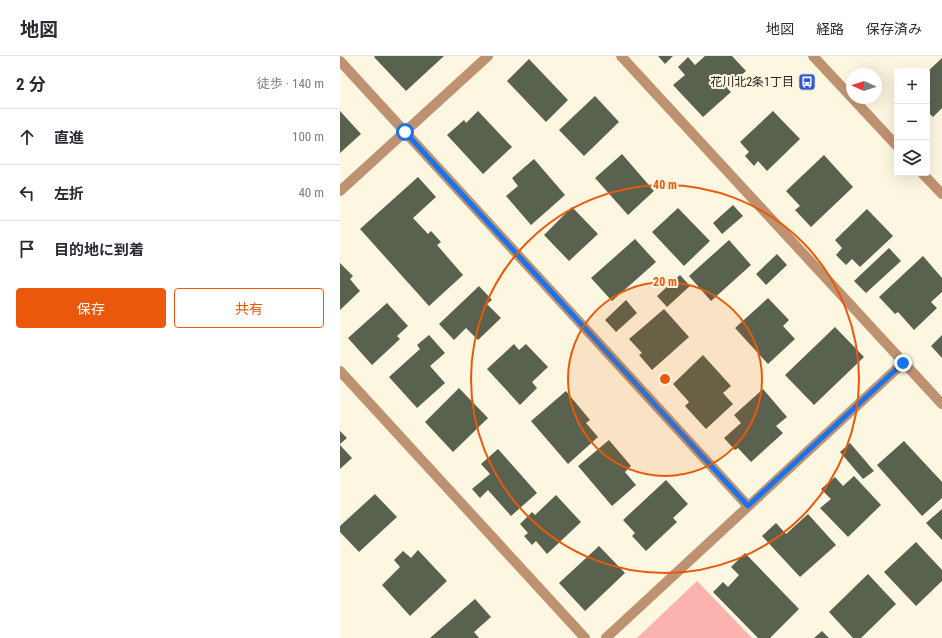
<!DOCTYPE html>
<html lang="ja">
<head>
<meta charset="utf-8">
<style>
	:root { --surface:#fff; --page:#f7f7f7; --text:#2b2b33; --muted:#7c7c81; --line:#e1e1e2; --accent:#ea580c }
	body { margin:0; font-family:"Roboto Condensed","Noto Sans JP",sans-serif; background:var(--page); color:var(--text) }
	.controls { position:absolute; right:12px; top:12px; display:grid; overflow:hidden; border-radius:4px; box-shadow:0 4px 16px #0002 }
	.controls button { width:36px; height:36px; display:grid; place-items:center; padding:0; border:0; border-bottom:1px solid var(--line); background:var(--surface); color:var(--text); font:20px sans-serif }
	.compass { position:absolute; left:506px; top:12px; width:36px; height:36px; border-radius:50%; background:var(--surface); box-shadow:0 4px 16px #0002; rotate:273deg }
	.stop { position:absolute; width:12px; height:12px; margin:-9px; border:3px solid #1a73e8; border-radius:50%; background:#fff }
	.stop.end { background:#1a73e8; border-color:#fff; box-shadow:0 1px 4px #0008 }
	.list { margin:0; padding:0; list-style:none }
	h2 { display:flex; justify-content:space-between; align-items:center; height:52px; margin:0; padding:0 16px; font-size:17px }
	h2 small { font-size:13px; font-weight:400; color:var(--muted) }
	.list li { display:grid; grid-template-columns:26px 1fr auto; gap:12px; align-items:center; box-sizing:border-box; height:56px; padding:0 16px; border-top:1px solid var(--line) }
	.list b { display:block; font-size:15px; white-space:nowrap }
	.list em { font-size:13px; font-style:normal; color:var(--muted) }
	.actions { display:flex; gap:8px; padding:12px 16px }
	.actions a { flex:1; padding:9px 0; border:1px solid var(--accent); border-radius:4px; text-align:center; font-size:14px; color:var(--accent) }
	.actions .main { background:var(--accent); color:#fff }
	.icon { flex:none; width:22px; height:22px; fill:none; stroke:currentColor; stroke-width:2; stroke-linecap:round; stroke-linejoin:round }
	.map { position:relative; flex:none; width:602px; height:582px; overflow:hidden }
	header { display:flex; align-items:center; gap:24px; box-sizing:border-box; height:56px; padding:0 20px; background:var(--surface); border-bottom:1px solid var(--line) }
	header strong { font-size:19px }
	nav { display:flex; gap:22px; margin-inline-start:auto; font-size:14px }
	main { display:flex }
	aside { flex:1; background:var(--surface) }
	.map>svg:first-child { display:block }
	.green { fill:#fcb2ae }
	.building { fill:#59614f }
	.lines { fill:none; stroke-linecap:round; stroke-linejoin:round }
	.minor { stroke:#be9271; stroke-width:10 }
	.route { stroke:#1a73e8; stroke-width:5 }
	.ring { fill:none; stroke:#e8590c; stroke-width:2 }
	.labels { text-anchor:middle; stroke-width:4; stroke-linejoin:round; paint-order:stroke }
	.poi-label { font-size:12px; fill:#24221a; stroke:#fdf6e0; text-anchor:end }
	.centre { fill:#e8590c; stroke:#fdf6e0; stroke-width:2 }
	.ring-label { font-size:12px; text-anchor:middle; font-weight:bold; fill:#e8590c; stroke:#fdf6e0; stroke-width:4; stroke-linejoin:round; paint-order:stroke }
</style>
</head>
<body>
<header>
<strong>地図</strong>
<nav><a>地図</a><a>経路</a><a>保存済み</a></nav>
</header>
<main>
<aside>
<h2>2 分<small>徒歩 · 140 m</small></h2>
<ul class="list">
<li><svg class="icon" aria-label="ahead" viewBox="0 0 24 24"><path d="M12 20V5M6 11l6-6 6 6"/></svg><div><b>直進</b></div><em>100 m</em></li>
<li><svg class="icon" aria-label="left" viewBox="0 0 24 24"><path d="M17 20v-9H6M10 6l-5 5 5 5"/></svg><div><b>左折</b></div><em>40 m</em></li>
<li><svg class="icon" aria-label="arrive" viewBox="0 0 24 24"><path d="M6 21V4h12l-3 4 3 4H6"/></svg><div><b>目的地に到着</b></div></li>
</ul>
<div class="actions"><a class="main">保存</a><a>共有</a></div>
</aside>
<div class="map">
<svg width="602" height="582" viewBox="0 0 602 582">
	<rect width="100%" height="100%" fill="#fdf6e0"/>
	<path class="green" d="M 357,525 L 412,582 L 297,582 Z"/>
	<path class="building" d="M 35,0 L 104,0 L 66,35 L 34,1 Z
		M 318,0 L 333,0 L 325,8 Z
		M 365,0 L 392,0 L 406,15 L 387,32 L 391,36 L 363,61 L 333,29 L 345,19 L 338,11 L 348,1 L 355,9 Z
		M 602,2 L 602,52 L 593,61 L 587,55 L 587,16 Z
		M 189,3 L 228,44 L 206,66 L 167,25 Z
		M 255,40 L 279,66 L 244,100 L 219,74 Z
		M 0,55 L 21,78 L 0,97 Z
		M 138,55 L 172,91 L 143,118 L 107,79 L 124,64 L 126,67 Z
		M 433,55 L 460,83 L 427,115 L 418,105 L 414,110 L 405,100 L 409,96 L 400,86 Z
		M 282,98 L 314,135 L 288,159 L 255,122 Z
		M 484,99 L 513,131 L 471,171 L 455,154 L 460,150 L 446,135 Z
		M 194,103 L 225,139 L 191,169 L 166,140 L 178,130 L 172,122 Z
		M 78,121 L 96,141 L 73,162 L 88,178 L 91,175 L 101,186 L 97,189 L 123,219 L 89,250 L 20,173 Z
		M 393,149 L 403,160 L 382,178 L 373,167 Z
		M 232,151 L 258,178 L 229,205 L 204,179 Z
		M 338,152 L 370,185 L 344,210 L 312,176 Z
		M 527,153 L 553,180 L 520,211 L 512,203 L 506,209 L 496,199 L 502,192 L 495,184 Z
		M 295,183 L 316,206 L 272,245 L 251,222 Z
		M 389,184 L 411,209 L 371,245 L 349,220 Z
		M 549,192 L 561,205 L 526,237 L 514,225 Z
		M 437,198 L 447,209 L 426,229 L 416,218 Z
		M 583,200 L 602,222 L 602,236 L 591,246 L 597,252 L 574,274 L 558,256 L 555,258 L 539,241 Z
		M 0,207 L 13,220 L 10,223 L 20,235 L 0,254 Z
		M 340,219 L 350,230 L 327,251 L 317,240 Z
		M 139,230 L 152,244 L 147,248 L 161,262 L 138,284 L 126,272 L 114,284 L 99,268 Z
		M 428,242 L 449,264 L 443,270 L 455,283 L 428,308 L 395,272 Z
		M 286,244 L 297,257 L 276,276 L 265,264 Z
		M 47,247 L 68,270 L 57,280 L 60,283 L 32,309 L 8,282 Z
		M 324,253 L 349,281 L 312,314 L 299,299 L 302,297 L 289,283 Z
		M 495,271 L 524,301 L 474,349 L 445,319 Z
		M 89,279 L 105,297 L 90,310 L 105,327 L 77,352 L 49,321 L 80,293 L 77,289 Z
		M 602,279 L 602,302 L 591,290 Z
		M 174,288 L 179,294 L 186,288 L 208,311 L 192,326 L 197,332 L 180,349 L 147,313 Z
		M 363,299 L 391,330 L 383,337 L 393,348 L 366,373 L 345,350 L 349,346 L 333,328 Z
		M 119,332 L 148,362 L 113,396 L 85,366 Z
		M 423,333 L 447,361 L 436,370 L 443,377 L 411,406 L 398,392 L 395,394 L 384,382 L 401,367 L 394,359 Z
		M 226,335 L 250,364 L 246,367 L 258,381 L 228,408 L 191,365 Z
		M 0,375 L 7,382 L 0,388 Z
		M 269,384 L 291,410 L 285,416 L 296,429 L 272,450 L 238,410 Z
		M 564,385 L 602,426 L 602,442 L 582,460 L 537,409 Z
		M 510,387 L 534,415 L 523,423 L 500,396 Z
		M 0,389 L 12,402 L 0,413 Z
		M 158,393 L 197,437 L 171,460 L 148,434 L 140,442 L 132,433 L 150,418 L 141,408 Z
		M 514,420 L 541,449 L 508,481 L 480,452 L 491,443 L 481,433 L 495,421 L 503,430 Z
		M 326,424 L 348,448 L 333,462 L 337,466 L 306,495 L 292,480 L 295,477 L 283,464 Z
		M 35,438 L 57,461 L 19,496 L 0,476 L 0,470 Z
		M 216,439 L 241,466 L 207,498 L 196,485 L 192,489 L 184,480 L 188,477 L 180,468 L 192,456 L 195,459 Z
		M 602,453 L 602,484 L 586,467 Z
		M 468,458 L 496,489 L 460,521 L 422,480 L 436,467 L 446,478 Z
		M 576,486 L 602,514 L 602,525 L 576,550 L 544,516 Z
		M 259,490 L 285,517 L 245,555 L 219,527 Z
		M 78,494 L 107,525 L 70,560 L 42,529 L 60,511 L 54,504 L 63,495 L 71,502 Z
		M 405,497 L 459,553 L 430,582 L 418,582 L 373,536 L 383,526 L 388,531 L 399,519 L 391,511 Z
		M 528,518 L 556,548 L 521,582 L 513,582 L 489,556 Z
		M 135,543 L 151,561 L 134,576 L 139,582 L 90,582 Z
		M 482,575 L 489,582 L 474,582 Z"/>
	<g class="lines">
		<path class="minor" d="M 281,0 L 602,348
			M 473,0 L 557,90
			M 0,5 L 408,450
			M 582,117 L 602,138
			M 0,135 L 148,0
			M 0,315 L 245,582
			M 266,582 L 563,307"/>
	</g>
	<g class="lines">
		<path class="route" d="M 65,76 L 408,450 L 563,307"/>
	</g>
	<circle cx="325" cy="323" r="97" fill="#e8590c" fill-opacity=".12"/>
	<g class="ring">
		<circle cx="325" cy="323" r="97"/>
		<circle cx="325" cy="323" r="194"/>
	</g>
	<defs>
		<symbol id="bus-square" viewBox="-11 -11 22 22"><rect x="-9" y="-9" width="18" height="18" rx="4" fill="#335aca" stroke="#fdf6e0"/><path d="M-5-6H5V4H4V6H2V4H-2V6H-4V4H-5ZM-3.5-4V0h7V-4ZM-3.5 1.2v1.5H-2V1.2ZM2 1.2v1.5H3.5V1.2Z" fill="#fff"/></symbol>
	</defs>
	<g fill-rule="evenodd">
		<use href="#bus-square" x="457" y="16" width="20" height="20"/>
	</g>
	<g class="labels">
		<g class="poi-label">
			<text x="454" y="30">花川北2条1丁目</text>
		</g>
	</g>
	<circle cx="325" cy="323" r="6" class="centre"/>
	<g class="ring-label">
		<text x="325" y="133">40 m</text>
		<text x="325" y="230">20 m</text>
	</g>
</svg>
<div class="controls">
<button>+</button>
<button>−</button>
<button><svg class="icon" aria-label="layers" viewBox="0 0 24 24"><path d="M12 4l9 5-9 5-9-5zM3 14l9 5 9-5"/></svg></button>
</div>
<svg class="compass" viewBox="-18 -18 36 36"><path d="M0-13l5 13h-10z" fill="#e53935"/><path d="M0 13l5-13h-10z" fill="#7c7c81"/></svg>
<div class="stop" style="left:65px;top:76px"></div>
<div class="stop end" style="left:563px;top:307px"></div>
</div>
</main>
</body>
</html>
